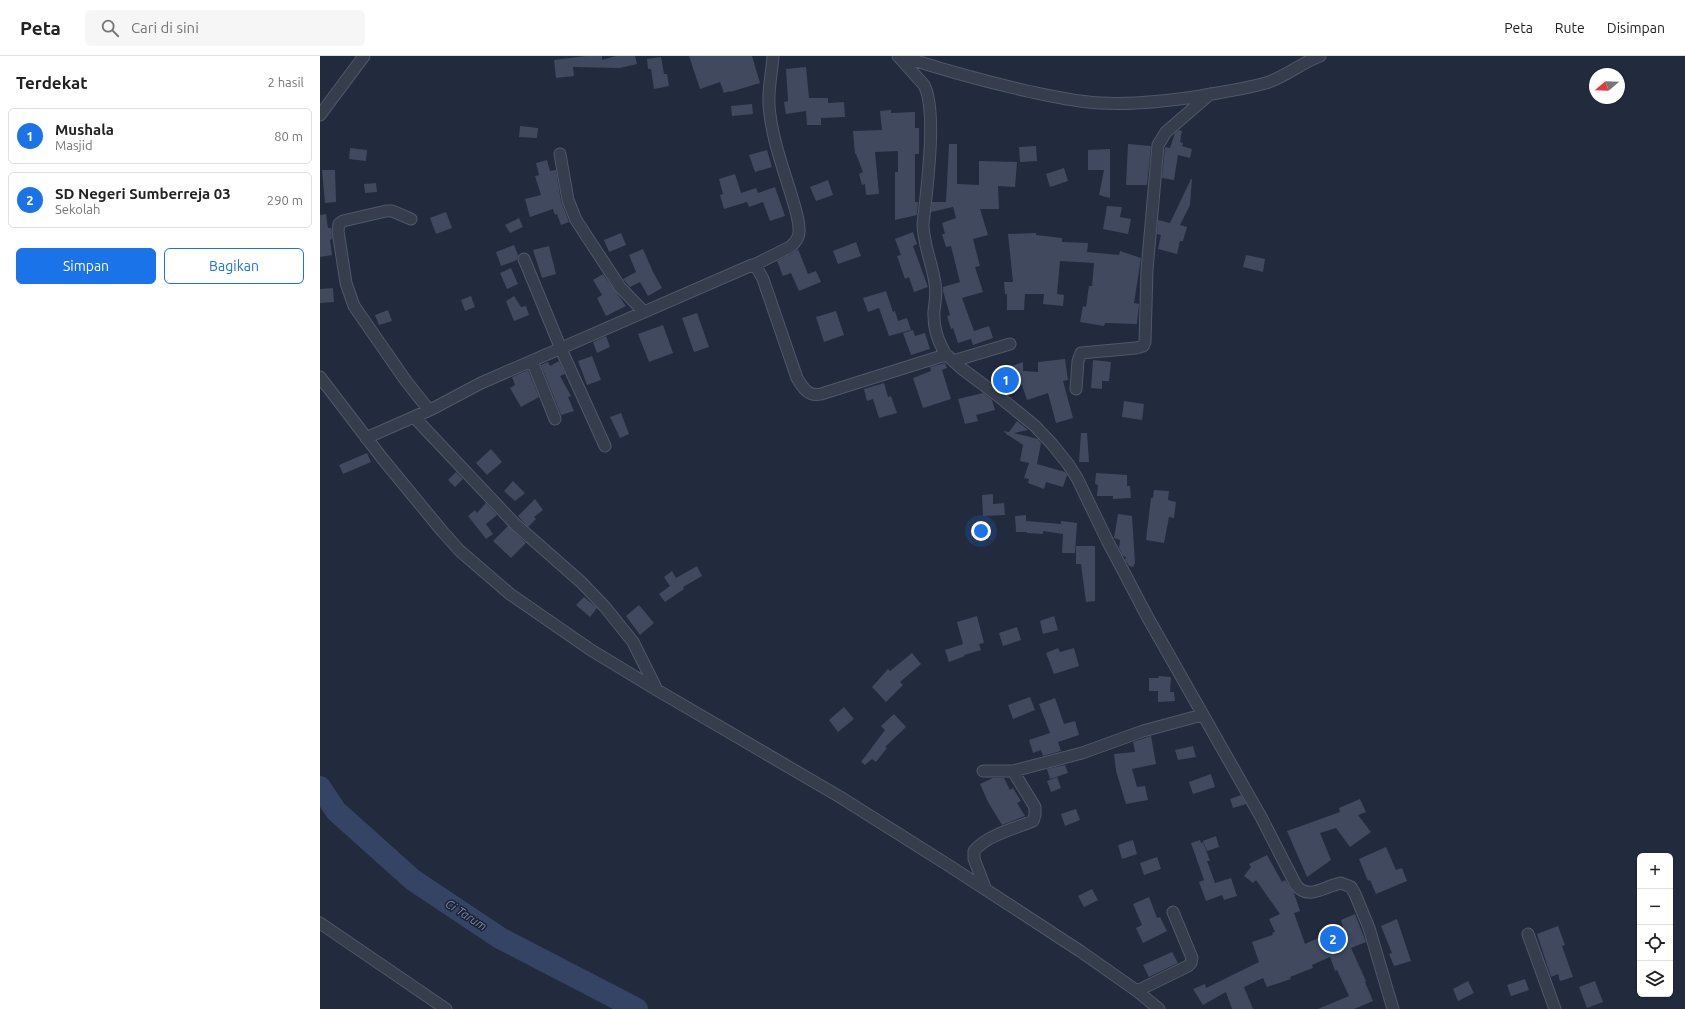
<!DOCTYPE html>
<html lang="id">
<head>
<meta charset="utf-8">
<style>
	:root { --surface:#fff; --page:#f6f6f6; --text:#222; --muted:#767676; --line:#e0e0e0; --accent:#1a73e8 }
	body { margin:0; font-family:Ubuntu,sans-serif; background:var(--page); color:var(--text) }
	.controls { position:absolute; right:12px; bottom:12px; display:grid; overflow:hidden; border-radius:6px; box-shadow:0 1px 3px #0004 }
	.controls button { width:36px; height:36px; display:grid; place-items:center; padding:0; border:0; border-bottom:1px solid var(--line); background:var(--surface); color:var(--text); font:20px sans-serif }
	.compass { position:absolute; left:1269px; top:12px; width:36px; height:36px; border-radius:50%; background:var(--surface); box-shadow:0 1px 3px #0004; rotate:251deg }
	.you { position:absolute; left:661px; top:475px; width:14px; height:14px; margin:-10px; border:3px solid #fff; border-radius:50%; background:#1a73e8; box-shadow:0 0 0 6px #1a73e833 }
	.badge { display:grid; place-items:center; width:26px; height:26px; border-radius:50%; background:var(--accent); color:#fff; font-size:13px; font-weight:700 }
	.pin { position:absolute; translate:-50% -50%; border:2px solid #fff; box-shadow:0 1px 4px #0006 }
	.list { margin:0; padding:0; list-style:none }
	h2 { display:flex; justify-content:space-between; align-items:center; height:52px; margin:0; padding:0 16px; font-size:17px }
	h2 small { font-size:13px; font-weight:400; color:var(--muted) }
	.list li { display:grid; grid-template-columns:26px 1fr auto; gap:12px; align-items:center; box-sizing:border-box; height:56px; margin:0 8px 8px; padding:0 8px; border:1px solid var(--line); border-radius:6px }
	.list b { display:block; font-size:15px; white-space:nowrap }
	.list p { margin:0; font-size:13px; white-space:nowrap; color:var(--muted) }
	.list em { font-size:13px; font-style:normal; color:var(--muted) }
	.actions { display:flex; gap:8px; padding:12px 16px }
	.actions a { flex:1; padding:9px 0; border:1px solid var(--accent); border-radius:6px; text-align:center; font-size:14px; color:var(--accent) }
	.actions .main { background:var(--accent); color:#fff }
	.icon { flex:none; width:22px; height:22px; fill:none; stroke:currentColor; stroke-width:2; stroke-linecap:round; stroke-linejoin:round }
	.map { position:relative; flex:none; width:1365px; height:953px; overflow:hidden }
	header { display:flex; align-items:center; gap:24px; box-sizing:border-box; height:56px; padding:0 20px; background:var(--surface); border-bottom:1px solid var(--line) }
	header strong { font-size:19px }
	nav { display:flex; gap:22px; margin-inline-start:auto; font-size:14px }
	.search { width:280px; height:36px; background:var(--page); display:flex; align-items:center; gap:10px; box-sizing:border-box; padding:0 14px; border-radius:6px; color:var(--muted); font-size:15px }
	main { display:flex }
	aside { flex:1; background:var(--surface) }
	.map>svg:first-child { display:block }
	.lines { fill:none; stroke-linecap:round; stroke-linejoin:round }
	.river { stroke:#354364; stroke-width:22 }
	.building { fill:#41495f }
	.minor-casing { stroke:#515768; stroke-width:13 }
	.minor { stroke:#363d4d; stroke-width:11 }
	.labels { text-anchor:middle; stroke-width:3; stroke-linejoin:round; paint-order:stroke }
	.water-label { font-size:12px; font-style:italic; fill:#7989b1; stroke:#1b2232 }
</style>
</head>
<body>
<header>
<strong>Peta</strong>
<div class="search"><svg class="icon" aria-label="search" viewBox="0 0 24 24"><circle cx="10" cy="10" r="6"/><path d="M15 15l6 6"/></svg>Cari di sini</div>
<nav><a>Peta</a><a>Rute</a><a>Disimpan</a></nav>
</header>
<main>
<aside>
<h2>Terdekat<small>2 hasil</small></h2>
<ul class="list">
<li><span class="badge">1</span><div><b>Mushala</b><p>Masjid</p></div><em>80 m</em></li>
<li><span class="badge">2</span><div><b>SD Negeri Sumberreja 03</b><p>Sekolah</p></div><em>290 m</em></li>
</ul>
<div class="actions"><a class="main">Simpan</a><a>Bagikan</a></div>
</aside>
<div class="map">
<svg width="1365" height="953" viewBox="0 0 1365 953">
	<rect width="100%" height="100%" fill="#222a3d"/>
	<g class="lines">
		<path class="river" d="M 0,731 L 16,755 L 93,824 L 180,882 L 317,953"/>
	</g>
	<path class="building" d="M 266,0 L 282,0 L 282,4 L 296,0 L 315,0 L 317,8 L 300,12 L 253,11 L 254,20 L 236,22 L 234,4 Z
		M 369,0 L 432,0 L 440,27 L 410,36 L 410,35 L 404,37 L 400,26 L 380,33 Z
		M 341,1 L 344,18 L 347,18 L 349,30 L 334,33 L 331,13 L 328,13 L 327,3 Z
		M 486,11 L 489,42 L 508,42 L 508,47 L 524,46 L 525,61 L 501,62 L 501,69 L 487,69 L 486,55 L 466,58 L 464,46 L 468,45 L 466,13 Z
		M 432,48 L 433,58 L 412,60 L 411,50 Z
		M 571,54 L 571,57 L 595,56 L 595,72 L 599,72 L 599,98 L 595,98 L 595,146 L 598,146 L 597,159 L 575,164 L 575,116 L 578,116 L 578,95 L 555,96 L 559,138 L 546,139 L 545,128 L 542,129 L 539,118 L 543,116 L 536,98 L 535,98 L 533,75 L 562,74 L 560,55 Z
		M 200,70 L 218,72 L 217,82 L 199,81 Z
		M 859,74 L 862,75 L 860,86 L 863,87 L 862,90 L 872,93 L 870,102 L 858,99 L 854,124 L 842,122 L 845,91 L 850,92 L 855,77 Z
		M 629,88 L 637,88 L 637,128 L 659,129 L 659,105 L 697,106 L 695,131 L 678,130 L 679,153 L 660,153 L 668,179 L 653,183 L 660,210 L 655,211 L 663,236 L 642,242 L 654,275 L 669,270 L 673,282 L 653,289 L 651,283 L 638,287 L 633,272 L 631,273 L 627,260 L 630,259 L 623,235 L 623,231 L 640,226 L 631,190 L 626,191 L 622,178 L 625,178 L 622,167 L 636,162 L 633,151 L 611,156 L 612,146 L 626,146 Z
		M 808,88 L 831,90 L 827,129 L 806,129 Z
		M 716,90 L 717,105 L 700,106 L 699,91 Z
		M 30,92 L 47,94 L 46,105 L 29,103 Z
		M 790,93 L 790,142 L 779,139 L 784,114 L 768,114 L 768,94 Z
		M 447,94 L 452,111 L 435,116 L 429,99 Z
		M 227,104 L 230,115 L 236,114 L 241,145 L 249,166 L 241,169 L 237,158 L 235,159 L 233,153 L 210,161 L 205,143 L 221,139 L 215,120 L 219,119 L 216,107 Z
		M 744,112 L 748,125 L 730,131 L 726,118 Z
		M 2,114 L 15,114 L 16,146 L 5,147 Z
		M 415,118 L 421,137 L 436,132 L 438,137 L 455,131 L 465,160 L 450,165 L 443,146 L 429,151 L 427,146 L 404,153 L 400,139 L 403,138 L 399,123 Z
		M 871,123 L 872,123 L 870,149 L 860,169 L 867,171 L 863,185 L 860,185 L 857,198 L 838,193 L 841,179 L 837,178 L 838,164 L 850,167 Z
		M 508,124 L 513,139 L 496,145 L 490,131 Z
		M 56,127 L 57,136 L 45,137 L 44,128 Z
		M 787,150 L 802,151 L 800,161 L 811,163 L 808,178 L 783,173 Z
		M 126,156 L 132,172 L 116,178 L 110,162 Z
		M 6,158 L 8,172 L 11,172 L 12,183 L 10,184 L 12,199 L 0,201 L 0,159 Z
		M 199,162 L 203,171 L 190,177 L 185,169 Z
		M 593,176 L 597,188 L 593,190 L 608,231 L 594,236 L 589,221 L 585,223 L 577,200 L 581,199 L 575,183 Z
		M 301,177 L 306,189 L 289,196 L 284,184 Z
		M 716,177 L 716,179 L 742,182 L 742,186 L 768,187 L 767,196 L 799,199 L 800,195 L 821,202 L 814,247 L 819,248 L 817,268 L 785,267 L 784,270 L 760,266 L 763,250 L 766,251 L 769,230 L 772,230 L 774,207 L 740,205 L 737,238 L 744,239 L 743,250 L 723,248 L 724,238 L 705,238 L 704,254 L 687,254 L 687,238 L 685,238 L 684,226 L 693,226 L 688,178 Z
		M 536,186 L 541,200 L 518,208 L 513,195 Z
		M 194,189 L 198,199 L 197,204 L 181,210 L 176,196 Z
		M 229,190 L 236,218 L 222,222 L 213,194 Z
		M 323,193 L 333,216 L 342,232 L 328,240 L 320,226 L 310,231 L 303,223 L 316,216 L 309,199 Z
		M 478,193 L 488,218 L 496,215 L 501,226 L 479,235 L 471,217 L 463,220 L 457,205 L 473,197 Z
		M 926,199 L 945,203 L 943,216 L 923,211 Z
		M 191,212 L 198,228 L 187,233 L 180,217 Z
		M 283,218 L 306,250 L 286,260 L 277,242 L 282,239 L 273,224 Z
		M 13,232 L 14,246 L 0,247 L 0,233 Z
		M 566,235 L 573,256 L 575,255 L 578,265 L 587,262 L 591,274 L 569,280 L 559,252 L 548,256 L 543,242 Z
		M 151,240 L 155,251 L 145,255 L 141,244 Z
		M 194,240 L 201,251 L 206,250 L 209,259 L 194,265 L 186,245 Z
		M 68,254 L 72,265 L 59,269 L 55,259 Z
		M 516,255 L 524,279 L 504,286 L 496,261 Z
		M 377,257 L 389,291 L 374,296 L 362,262 Z
		M 343,269 L 353,297 L 329,306 L 318,278 Z
		M 593,274 L 595,280 L 605,277 L 610,293 L 591,299 L 583,277 Z
		M 286,280 L 290,291 L 277,297 L 273,286 Z
		M 272,300 L 281,324 L 267,329 L 258,305 Z
		M 745,303 L 748,324 L 743,325 L 753,362 L 736,367 L 728,337 L 707,344 L 702,329 L 683,335 L 678,331 L 673,317 L 703,306 L 703,315 L 718,316 L 718,306 Z
		M 773,304 L 791,306 L 789,325 L 782,325 L 782,333 L 771,332 Z
		M 239,305 L 245,318 L 240,320 L 251,340 L 248,341 L 254,355 L 241,359 L 221,309 L 228,306 L 230,310 Z
		M 625,307 L 627,312 L 622,314 L 631,343 L 603,352 L 593,322 L 611,315 L 610,311 Z
		M 208,314 L 219,341 L 201,351 L 190,332 L 195,329 L 192,321 Z
		M 564,327 L 568,341 L 571,340 L 577,357 L 559,362 L 553,343 L 547,345 L 544,333 Z
		M 663,337 L 672,344 L 675,354 L 656,359 L 658,365 L 645,368 L 638,343 Z
		M 804,345 L 824,348 L 822,364 L 802,361 Z
		M 301,357 L 309,378 L 300,382 L 290,361 Z
		M 697,365 L 708,374 L 694,377 L 718,383 L 721,387 L 717,408 L 745,416 L 747,419 L 743,431 L 726,426 L 724,433 L 708,427 L 709,423 L 704,422 L 709,407 L 700,405 L 703,389 L 688,379 L 686,379 L 687,378 L 683,375 L 689,376 Z
		M 761,377 L 767,377 L 769,406 L 759,406 Z
		M 171,393 L 182,406 L 167,419 L 156,407 Z
		M 47,397 L 51,406 L 23,418 L 19,409 Z
		M 136,416 L 143,423 L 135,431 L 128,424 Z
		M 776,417 L 807,419 L 807,430 L 810,430 L 811,442 L 793,443 L 793,440 L 777,440 L 778,429 L 775,428 Z
		M 193,425 L 205,437 L 195,445 L 184,435 Z
		M 834,434 L 849,435 L 848,444 L 856,446 L 854,462 L 849,461 L 844,487 L 826,484 L 831,442 L 833,442 Z
		M 673,438 L 673,448 L 684,447 L 685,459 L 663,460 L 662,439 Z
		M 215,443 L 223,454 L 214,461 L 216,463 L 208,471 L 198,460 Z
		M 166,447 L 177,459 L 166,468 L 173,478 L 166,483 L 148,460 L 155,454 L 157,457 Z
		M 798,458 L 812,460 L 815,507 L 813,511 L 809,510 L 805,504 L 806,501 L 803,500 L 799,492 L 800,484 L 794,482 Z
		M 706,459 L 706,465 L 741,468 L 741,465 L 757,467 L 755,497 L 742,497 L 743,478 L 723,475 L 723,478 L 707,477 L 707,476 L 696,476 L 695,460 Z
		M 188,470 L 206,487 L 191,502 L 173,485 Z
		M 756,490 L 775,490 L 775,545 L 766,546 L 761,508 L 756,508 Z
		M 377,510 L 382,520 L 363,531 L 364,533 L 345,546 L 339,538 L 350,530 L 344,521 L 352,515 L 356,522 Z
		M 264,541 L 277,552 L 270,561 L 256,549 Z
		M 319,549 L 334,567 L 320,579 L 306,560 Z
		M 657,560 L 664,587 L 659,588 L 661,594 L 644,599 L 645,600 L 629,606 L 625,594 L 643,588 L 637,566 Z
		M 734,560 L 738,574 L 723,578 L 720,565 Z
		M 697,571 L 701,584 L 683,590 L 679,577 Z
		M 738,592 L 740,596 L 754,592 L 759,610 L 734,618 L 726,597 Z
		M 592,597 L 601,608 L 580,626 L 583,629 L 566,646 L 552,631 L 568,613 L 570,615 Z
		M 839,620 L 851,621 L 850,636 L 854,636 L 855,645 L 838,646 L 838,635 L 829,635 L 829,622 L 838,622 Z
		M 710,641 L 715,654 L 693,663 L 688,649 Z
		M 735,642 L 744,668 L 755,665 L 759,679 L 738,686 L 741,695 L 723,700 L 721,694 L 713,697 L 709,684 L 730,677 L 719,648 Z
		M 524,651 L 534,663 L 518,676 L 509,664 Z
		M 574,658 L 586,671 L 565,691 L 567,692 L 556,706 L 552,703 L 545,709 L 541,706 L 565,674 L 561,670 Z
		M 831,680 L 836,708 L 812,713 L 817,731 L 825,730 L 828,744 L 806,748 L 796,715 L 794,698 L 815,696 L 813,686 Z
		M 873,690 L 876,701 L 858,704 L 855,694 Z
		M 745,709 L 748,717 L 730,723 L 727,713 Z
		M 891,718 L 895,731 L 873,738 L 869,726 Z
		M 737,721 L 741,732 L 731,736 L 727,725 Z
		M 673,722 L 684,722 L 690,734 L 693,732 L 701,745 L 697,747 L 705,760 L 682,769 L 668,746 L 660,728 Z
		M 921,739 L 926,748 L 913,752 L 910,743 Z
		M 1040,743 L 1046,756 L 1038,759 L 1051,776 L 1030,791 L 1016,772 L 1000,777 L 1011,804 L 987,821 L 967,775 L 1020,756 L 1019,752 Z
		M 756,753 L 760,764 L 745,770 L 741,758 Z
		M 896,780 L 899,791 L 887,795 L 883,785 Z
		M 813,784 L 817,798 L 802,803 L 798,789 Z
		M 880,784 L 881,787 L 883,786 L 890,805 L 887,805 L 895,827 L 911,822 L 917,840 L 904,844 L 902,839 L 886,845 L 879,826 L 884,824 L 871,787 Z
		M 1066,791 L 1076,814 L 1082,812 L 1087,825 L 1056,838 L 1050,824 L 1048,825 L 1039,803 Z
		M 947,799 L 962,826 L 965,824 L 974,837 L 980,855 L 974,857 L 985,888 L 1005,879 L 1008,882 L 1012,879 L 1011,876 L 1023,871 L 1021,864 L 1035,858 L 1046,886 L 1031,892 L 1046,925 L 1045,926 L 1053,945 L 1034,953 L 998,953 L 1029,940 L 1017,914 L 1015,915 L 1010,901 L 992,909 L 993,912 L 970,921 L 971,923 L 947,931 L 943,922 L 924,931 L 933,953 L 912,953 L 906,936 L 883,949 L 873,933 L 885,928 L 886,932 L 939,906 L 932,886 L 953,879 L 952,877 L 955,876 L 949,863 L 960,858 L 936,824 L 933,827 L 924,820 L 931,811 L 929,808 Z
		M 837,801 L 841,813 L 824,819 L 820,807 Z
		M 772,833 L 778,844 L 764,851 L 758,840 Z
		M 829,841 L 837,862 L 840,861 L 847,875 L 823,887 L 816,872 L 822,869 L 813,848 Z
		M 1077,863 L 1091,905 L 1074,910 L 1069,898 L 1072,897 L 1061,870 Z
		M 1238,870 L 1245,889 L 1242,890 L 1253,921 L 1240,925 L 1238,918 L 1231,921 L 1217,878 Z
		M 852,896 L 858,907 L 829,921 L 823,909 Z
		M 1205,923 L 1209,934 L 1191,940 L 1187,929 Z
		M 1148,925 L 1154,937 L 1138,945 L 1133,933 Z
		M 1275,925 L 1283,946 L 1267,952 L 1259,931 Z"/>
	<g class="lines">
		<defs>
			<path id="minor" d="M 578,0 L 604,29 C 618,55 606,138 603,169 C 604,191 612,207 615,227 C 617,237 615,246 614,255 C 613,272 618,285 626,299
				M 581,0 C 623,14 664,25 707,35 C 731,40 756,46 781,47 C 814,49 848,45 881,40 C 902,36 924,33 946,27 C 965,21 981,7 1000,0
				M 0,59 L 44,0
				M 240,98 L 248,144 L 256,164 L 300,231 L 324,256
				M 91,163 L 72,155 L 66,155 L 23,165 L 19,168 L 18,175 L 26,227 L 34,250 L 86,325 L 109,354
				M 204,203 L 241,293 L 285,390
				M 434,209 L 470,191 C 475,187 480,181 479,173 C 479,162 474,149 471,138 C 462,109 451,79 449,49 C 448,32 452,16 453,0
				M 212,305 L 235,363
				M 633,305 L 690,288
				M 0,321 L 62,402 L 122,475 L 140,495 L 190,538 L 271,594 L 337,634 L 520,741 L 628,809 L 760,895 L 817,935 L 839,953
				M 756,333 L 758,305 L 761,297 L 816,292 L 823,290 L 825,286 L 827,214 L 838,89 L 846,76 L 890,38
				M 94,361 L 195,468 L 261,526 L 285,551 L 313,586 L 337,634
				M 46,382 L 112,353 L 161,327 L 432,209 L 437,212 L 443,223 L 477,322 C 483,332 488,341 501,338 L 622,300 L 628,300 L 641,312 L 677,339 L 715,370 L 732,388 L 748,408 L 757,422 L 787,484 L 828,562 L 941,761 L 976,829 C 988,845 1005,830 1021,827 L 1031,831 L 1035,838 L 1049,872 L 1073,953
				M 663,715 L 693,715 L 762,697 L 823,675 L 882,659
				M 666,834 L 654,803 L 654,795 C 667,779 694,773 713,765 L 715,759 L 715,751 L 693,715
				M 0,867 L 126,953
				M 1208,878 L 1235,953
				M 817,935 L 868,910 L 871,907 L 872,902 L 853,856"/>
		</defs>
		<use href="#minor" class="minor-casing"/>
		<use href="#minor" class="minor"/>
	</g>
	<g class="labels">
		<g class="water-label">
			<text transform="translate(146 859) rotate(33)" y="4">Ci Tarum</text>
		</g>
	</g>
</svg>
<div class="controls">
<button>+</button>
<button>−</button>
<button><svg class="icon" aria-label="locate" viewBox="0 0 24 24"><circle cx="12" cy="12" r="6"/><path d="M12 2v4M12 18v4M2 12h4M18 12h4"/></svg></button>
<button><svg class="icon" aria-label="layers" viewBox="0 0 24 24"><path d="M12 4l9 5-9 5-9-5zM3 14l9 5 9-5"/></svg></button>
</div>
<svg class="compass" viewBox="-18 -18 36 36"><path d="M0-13l5 13h-10z" fill="#e53935"/><path d="M0 13l5-13h-10z" fill="#767676"/></svg>
<div class="you"></div>
<div class="pin badge" style="left:686px;top:324px">1</div>
<div class="pin badge" style="left:1013px;top:883px">2</div>
</div>
</main>
</body>
</html>
